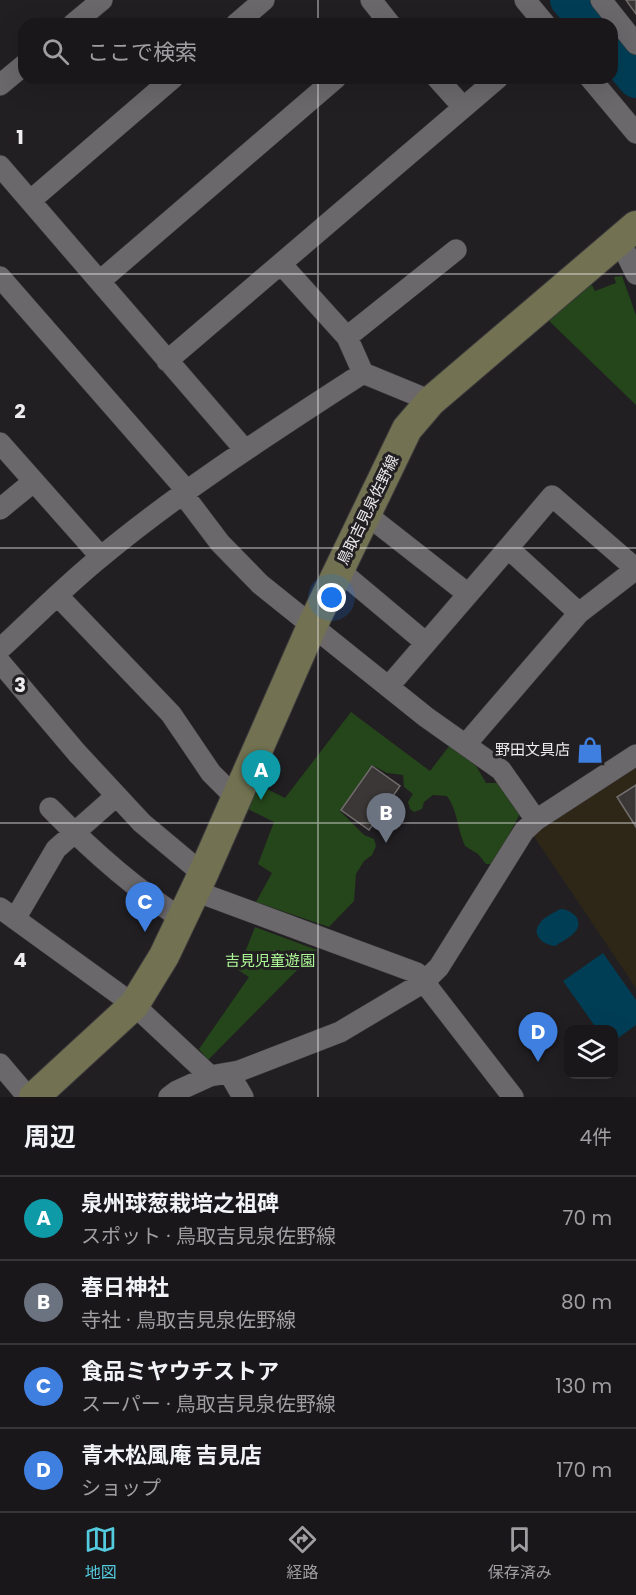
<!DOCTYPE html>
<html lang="ja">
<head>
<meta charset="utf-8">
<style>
	:root { --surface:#1a171a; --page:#272427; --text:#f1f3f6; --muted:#9f9fa2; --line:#383639; --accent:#54cade }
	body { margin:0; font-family:Poppins,"Noto Sans JP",sans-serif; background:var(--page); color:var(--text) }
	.controls { position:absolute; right:18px; bottom:18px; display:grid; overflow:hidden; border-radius:12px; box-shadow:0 6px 24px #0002 }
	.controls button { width:54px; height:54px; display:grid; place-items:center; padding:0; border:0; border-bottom:2px solid var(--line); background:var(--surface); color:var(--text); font:30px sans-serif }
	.you { position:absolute; left:332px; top:598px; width:21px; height:21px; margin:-15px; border:4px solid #fff; border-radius:50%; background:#1a73e8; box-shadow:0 0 0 9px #1a73e833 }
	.badge { display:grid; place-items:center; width:39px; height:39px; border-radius:50%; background:var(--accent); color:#fff; font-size:20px; font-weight:700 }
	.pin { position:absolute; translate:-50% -50px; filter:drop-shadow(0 2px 3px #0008) }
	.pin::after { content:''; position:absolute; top:32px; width:21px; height:18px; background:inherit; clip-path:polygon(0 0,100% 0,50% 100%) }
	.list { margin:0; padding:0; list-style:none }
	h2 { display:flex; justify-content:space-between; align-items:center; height:78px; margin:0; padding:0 24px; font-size:26px }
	h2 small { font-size:20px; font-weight:400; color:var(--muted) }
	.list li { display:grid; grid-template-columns:39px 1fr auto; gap:18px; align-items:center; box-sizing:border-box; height:84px; padding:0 24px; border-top:2px solid var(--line) }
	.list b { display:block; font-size:22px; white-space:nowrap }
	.list p { margin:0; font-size:20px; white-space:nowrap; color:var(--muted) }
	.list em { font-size:20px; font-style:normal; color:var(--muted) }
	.icon { flex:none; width:33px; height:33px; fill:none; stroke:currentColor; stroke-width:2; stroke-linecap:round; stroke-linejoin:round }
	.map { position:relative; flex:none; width:636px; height:1097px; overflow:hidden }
	.search { position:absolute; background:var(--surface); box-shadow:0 6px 24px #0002; left:18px; right:18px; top:18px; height:66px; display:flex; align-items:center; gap:15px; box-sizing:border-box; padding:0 21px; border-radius:18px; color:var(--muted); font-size:22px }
	.sheet { height:414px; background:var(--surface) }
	nav { display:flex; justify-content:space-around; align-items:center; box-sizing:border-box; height:84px; border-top:2px solid var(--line); background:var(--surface); font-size:16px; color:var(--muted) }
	nav a { display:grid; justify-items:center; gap:3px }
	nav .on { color:var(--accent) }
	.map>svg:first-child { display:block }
	.education { fill:#2e2616 }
	.green { fill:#25451b }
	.water { fill:#003e56 }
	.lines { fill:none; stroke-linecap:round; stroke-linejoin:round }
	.river { stroke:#003e56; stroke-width:36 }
	.building { fill:#3b3737; stroke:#726d6d; stroke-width:1.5 }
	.street-casing { stroke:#3d3b3d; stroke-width:22 }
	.secondary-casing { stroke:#3d3b3d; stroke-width:32 }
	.street { stroke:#6b686b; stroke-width:21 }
	.secondary { stroke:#727252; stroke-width:30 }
	.grid { fill:none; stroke:#eeecee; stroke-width:1.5; stroke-opacity:0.55 }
	.labels { text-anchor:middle; stroke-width:6; stroke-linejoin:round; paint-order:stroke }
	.street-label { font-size:15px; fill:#eeecee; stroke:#221f22 }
	.poi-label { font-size:15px; fill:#eeecee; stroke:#221f22; text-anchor:end }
	.park-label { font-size:15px; fill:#acf796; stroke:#221f22 }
	.grid-label { font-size:20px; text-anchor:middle; font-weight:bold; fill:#eeecee; stroke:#221f22; stroke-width:6; stroke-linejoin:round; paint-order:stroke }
</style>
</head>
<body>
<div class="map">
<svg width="636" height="1097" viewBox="0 0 636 1097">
	<rect width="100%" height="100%" fill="#221f22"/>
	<path class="education" d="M 636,764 L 636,988 L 533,835 L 548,822 Z"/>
	<path class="green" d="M 622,276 L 636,315 L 636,405 L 544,316 L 591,283 L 595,291 L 616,283 L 614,277 Z
		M 351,712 L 430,771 L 450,745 L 475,764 L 486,783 L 499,783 L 521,812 L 493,864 L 486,864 L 478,854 L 465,846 C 457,829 458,811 447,796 L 433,795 L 424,802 L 422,809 L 414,812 L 410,809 L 408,802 L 413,794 L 404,787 L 403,775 L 387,773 L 372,765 L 340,811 L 364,835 L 374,839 L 376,846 L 372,855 L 364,861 L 356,874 L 354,901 L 329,927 L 256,902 L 272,873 L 258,864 L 274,822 L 240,805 L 251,781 L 285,798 Z
		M 255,927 L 317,950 L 208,1060 L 199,1049 L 249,977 L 238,970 Z"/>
	<path class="water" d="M 560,909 C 571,909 585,920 575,932 C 571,937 561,942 555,946 C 544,945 530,935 540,923 C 544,917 554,913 560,909 Z
		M 603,953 L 636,1000 L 636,1025 L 614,1041 L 614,1030 L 597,1029 L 563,981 Z"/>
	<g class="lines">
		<path class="river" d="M 568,0 L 589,24
			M 612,52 L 636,80"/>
	</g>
	<path class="building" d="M 626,0 L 636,0 L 636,14 Z
		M 372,766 L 400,786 L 369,830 L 341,810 Z
		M 636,785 L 636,827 L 617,797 Z
		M 275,951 L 284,959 L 275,968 L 266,959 Z"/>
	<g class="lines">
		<defs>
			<path id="street" d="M 371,0 L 390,24
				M 525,0 L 545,24
				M 601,0 L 636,44
				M 73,24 L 102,0
				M 236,24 L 264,0
				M 437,78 L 463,107
				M 590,78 L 636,133
				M 0,85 L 24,65
				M 0,166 L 245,450
				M 30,201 L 173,78
				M 619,239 L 636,274
				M 281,264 L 347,337 L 363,373
				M 0,277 L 187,491
				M 100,281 L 336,78
				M 347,337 L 456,250
				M 167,361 L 498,78
				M 0,443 L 101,557
				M 183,494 L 220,543 L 260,584 L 426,717 L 501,770 L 536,820
				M 0,509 L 33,482
				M 366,514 L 468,594
				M 508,548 L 552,496 L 636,569
				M 339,570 L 426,643
				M 58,596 L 171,714 L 211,773 L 236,798
				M 0,649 C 34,618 66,585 102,556 C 184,488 274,431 363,373 L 431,401
				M 0,662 L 77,753 L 142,823 L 203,874
				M 389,686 L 508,548 L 579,613 L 636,569
				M 466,744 L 579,613
				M 50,808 C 90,849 133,888 181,918
				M 195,891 L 417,973 L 513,1097
				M 0,908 L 134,1005 L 210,1076
				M 15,919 L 56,849 L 116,796
				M 0,1064 L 28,1097
				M 229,1073 L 243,1097
				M 169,1097 L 177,1091 L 210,1076 L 239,1071 L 340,1032 L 424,982 L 439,967 L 524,831 L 536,820 L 636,755"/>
			<path id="secondary" d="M 34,1097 L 134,1005 L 164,956 L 203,874 L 312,626 L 407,429 L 431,401 L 636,226"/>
		</defs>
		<use href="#street" class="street-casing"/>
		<use href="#secondary" class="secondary-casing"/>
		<use href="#street" class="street"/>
		<use href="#secondary" class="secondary"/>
	</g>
	<path class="grid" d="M 318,0 L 318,24M 318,78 L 318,1097M 0,274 L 636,274M 0,548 L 636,548M 0,823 L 636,823"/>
	<defs>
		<symbol id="shop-bare" viewBox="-9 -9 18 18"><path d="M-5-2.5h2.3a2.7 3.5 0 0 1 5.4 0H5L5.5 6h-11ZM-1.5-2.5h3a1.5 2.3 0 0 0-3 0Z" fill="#3f7fe0" stroke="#221f22" stroke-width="2.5" paint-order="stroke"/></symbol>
	</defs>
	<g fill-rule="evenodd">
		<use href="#shop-bare" x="571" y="731" width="38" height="38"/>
	</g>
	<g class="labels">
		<g class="street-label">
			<text transform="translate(368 510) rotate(-64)" y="5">鳥取吉見泉佐野線</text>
		</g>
		<g class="poi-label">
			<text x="570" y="755">野田文具店</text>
		</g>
		<g class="park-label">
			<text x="270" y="966">吉見児童遊園</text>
		</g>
	</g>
	<g class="grid-label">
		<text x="20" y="144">1</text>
		<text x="20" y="418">2</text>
		<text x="20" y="692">3</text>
		<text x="20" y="967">4</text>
	</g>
</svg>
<div class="controls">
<button><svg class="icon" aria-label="layers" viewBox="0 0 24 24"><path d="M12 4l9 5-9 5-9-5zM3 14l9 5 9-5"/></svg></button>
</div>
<div class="you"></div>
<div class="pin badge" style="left:261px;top:800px;background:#0f9aa8">A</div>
<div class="pin badge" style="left:386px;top:843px;background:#6b7280">B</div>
<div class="pin badge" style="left:145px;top:932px;background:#3f7fe0">C</div>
<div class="pin badge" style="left:538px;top:1062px;background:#3f7fe0">D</div>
<div class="search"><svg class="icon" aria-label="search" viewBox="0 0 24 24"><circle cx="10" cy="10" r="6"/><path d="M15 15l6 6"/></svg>ここで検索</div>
</div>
<section class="sheet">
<h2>周辺<small>4件</small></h2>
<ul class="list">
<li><span class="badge" style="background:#0f9aa8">A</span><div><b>泉州球葱栽培之祖碑</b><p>スポット · 鳥取吉見泉佐野線</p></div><em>70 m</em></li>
<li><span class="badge" style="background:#6b7280">B</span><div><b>春日神社</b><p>寺社 · 鳥取吉見泉佐野線</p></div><em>80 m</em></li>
<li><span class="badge" style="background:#3f7fe0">C</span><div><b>食品ミヤウチストア</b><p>スーパー · 鳥取吉見泉佐野線</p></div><em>130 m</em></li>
<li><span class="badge" style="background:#3f7fe0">D</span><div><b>青木松風庵 吉見店</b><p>ショップ</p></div><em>170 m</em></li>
</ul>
</section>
<nav>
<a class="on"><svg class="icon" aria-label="map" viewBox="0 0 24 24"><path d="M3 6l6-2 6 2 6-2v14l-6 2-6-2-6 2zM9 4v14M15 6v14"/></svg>地図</a>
<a><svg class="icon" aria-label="directions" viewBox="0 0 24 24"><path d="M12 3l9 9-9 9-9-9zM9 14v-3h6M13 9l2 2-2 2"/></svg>経路</a>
<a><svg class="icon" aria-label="saved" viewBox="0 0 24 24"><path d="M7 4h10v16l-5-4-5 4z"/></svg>保存済み</a>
</nav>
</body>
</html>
